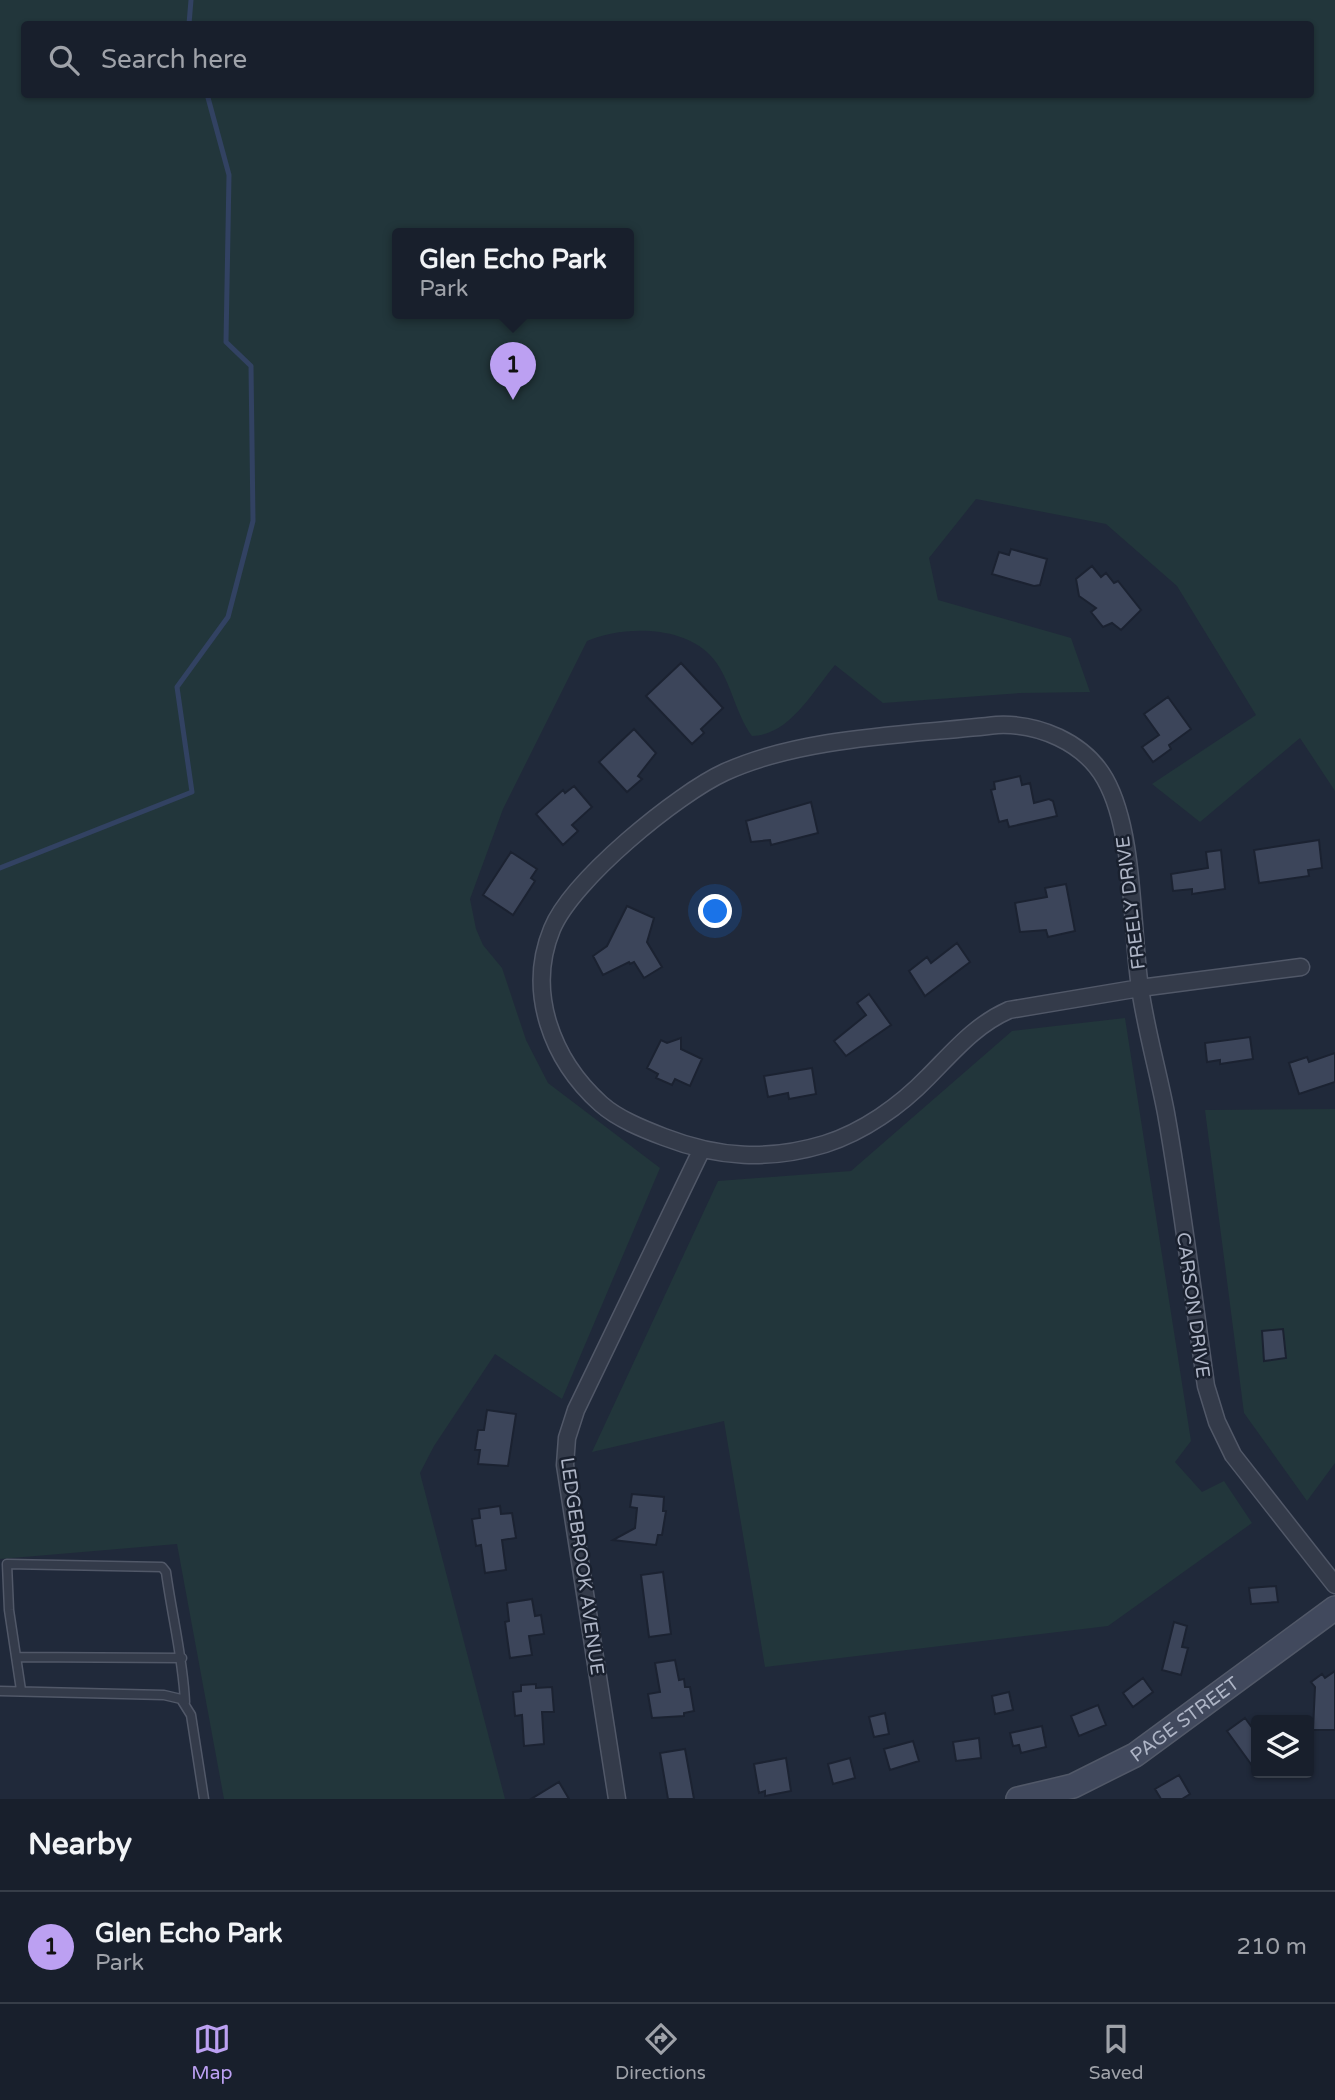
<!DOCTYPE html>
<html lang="en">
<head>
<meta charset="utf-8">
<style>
	:root { --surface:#181f2c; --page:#212734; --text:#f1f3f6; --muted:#9fa2a9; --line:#363d48; --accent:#bca0f2 }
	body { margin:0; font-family:"Varela Round",sans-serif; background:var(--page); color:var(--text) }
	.controls { position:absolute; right:21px; bottom:21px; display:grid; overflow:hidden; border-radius:7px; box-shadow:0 2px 5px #0004 }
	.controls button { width:63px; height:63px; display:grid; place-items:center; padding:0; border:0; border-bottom:2px solid var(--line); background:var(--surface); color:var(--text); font:35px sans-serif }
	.you { position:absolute; left:716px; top:912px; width:24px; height:24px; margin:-18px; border:5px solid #fff; border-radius:50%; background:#1a73e8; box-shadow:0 0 0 10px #1a73e833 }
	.badge { display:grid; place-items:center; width:46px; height:46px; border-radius:50%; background:var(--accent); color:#111; font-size:23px; font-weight:700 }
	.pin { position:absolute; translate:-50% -58px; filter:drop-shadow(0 2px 4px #0008) }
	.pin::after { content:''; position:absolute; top:37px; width:24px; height:21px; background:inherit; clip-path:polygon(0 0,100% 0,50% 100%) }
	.popup { position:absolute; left:392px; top:228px; width:242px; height:91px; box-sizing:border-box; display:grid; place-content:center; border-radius:7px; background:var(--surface); filter:drop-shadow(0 2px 5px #0005); font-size:23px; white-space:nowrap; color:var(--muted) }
	.popup b { font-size:26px; color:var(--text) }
	.popup::after { content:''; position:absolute; left:50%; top:100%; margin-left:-14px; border:14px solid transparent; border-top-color:var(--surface) }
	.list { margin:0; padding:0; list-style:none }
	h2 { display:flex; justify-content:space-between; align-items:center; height:91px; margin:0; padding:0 28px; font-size:30px }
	h2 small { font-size:23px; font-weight:400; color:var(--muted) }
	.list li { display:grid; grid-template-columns:46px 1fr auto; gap:21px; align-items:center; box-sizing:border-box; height:112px; padding:0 28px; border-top:2px solid var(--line) }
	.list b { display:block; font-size:26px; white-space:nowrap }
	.list p { margin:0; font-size:23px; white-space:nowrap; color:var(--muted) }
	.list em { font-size:23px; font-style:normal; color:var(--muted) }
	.icon { flex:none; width:38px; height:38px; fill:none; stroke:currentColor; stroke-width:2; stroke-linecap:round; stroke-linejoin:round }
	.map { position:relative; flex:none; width:1335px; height:1799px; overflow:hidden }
	.search { position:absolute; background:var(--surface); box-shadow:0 2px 5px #0004; left:21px; right:21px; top:21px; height:77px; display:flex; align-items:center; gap:18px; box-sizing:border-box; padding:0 24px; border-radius:7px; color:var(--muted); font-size:26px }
	.sheet { height:203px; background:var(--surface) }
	nav { display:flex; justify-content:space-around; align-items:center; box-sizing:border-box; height:98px; border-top:2px solid var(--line); background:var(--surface); font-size:19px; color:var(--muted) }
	nav a { display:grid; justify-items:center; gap:4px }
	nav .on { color:var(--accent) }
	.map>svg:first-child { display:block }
	.green { fill:#22363b; fill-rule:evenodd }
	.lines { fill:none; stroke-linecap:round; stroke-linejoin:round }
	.stream { stroke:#324262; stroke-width:5 }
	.building { fill:#3c455a; stroke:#1b2231; stroke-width:2 }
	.lane-casing { stroke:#515868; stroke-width:11 }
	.street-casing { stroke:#515868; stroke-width:19 }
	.secondary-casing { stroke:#515868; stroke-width:26 }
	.lane { stroke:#343b4a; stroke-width:8 }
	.street { stroke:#343b4a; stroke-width:16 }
	.secondary { stroke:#41495d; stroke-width:23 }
	.labels { text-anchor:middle; stroke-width:5; stroke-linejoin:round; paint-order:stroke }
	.street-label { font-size:19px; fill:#aeb5c6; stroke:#19202e }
</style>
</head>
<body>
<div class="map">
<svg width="1335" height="1799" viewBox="0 0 1335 1799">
	<rect width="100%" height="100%" fill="#20293a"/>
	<path class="green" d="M 0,0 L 1335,0 L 1335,791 L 1300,738 L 1200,822 L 1152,784 L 1256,715 L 1177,586 L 1106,524 L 976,499 L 929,558 L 938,600 L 1071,638 L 1090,692 L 1021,693 L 883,703 L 835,665 C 812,692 790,735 752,736 C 734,712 731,677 710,655 C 681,625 622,626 587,641 L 503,809 L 470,899 L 476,929 L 483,945 L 502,968 L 526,1040 L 548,1083 L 660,1168 L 562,1399 L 495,1354 L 434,1446 L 420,1473 L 505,1799 L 224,1799 L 177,1544 L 0,1559 ZM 24,24 L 1310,24 L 1310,94 L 24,94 ZM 398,234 L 628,234 L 628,314 L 398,314 Z
		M 1125,1018 L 1191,1441 L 1175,1462 L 1202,1492 L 1224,1481 L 1252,1523 L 1108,1626 L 765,1667 L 724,1421 L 592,1452 L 718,1181 L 851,1171 L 1012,1031 Z
		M 1335,1109 L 1335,1463 L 1307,1501 L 1244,1413 L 1205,1110 Z"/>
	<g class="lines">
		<path class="stream" d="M 189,24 L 191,0
			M 0,868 L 192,792 L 177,687 L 228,617 L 253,521 L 251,366 L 226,342 L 229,175 L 207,94"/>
	</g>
	<path class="building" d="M 1011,549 L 1047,559 L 1040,585 L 1034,586 L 992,574 L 999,552 L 1009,555 Z
		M 1092,566 L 1101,577 L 1106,573 L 1114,583 L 1118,581 L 1141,610 L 1121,630 L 1112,623 L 1103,627 L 1091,612 L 1096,608 L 1079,596 L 1076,579 Z
		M 681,663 L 723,708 L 701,729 L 704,733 L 692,744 L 646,696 Z
		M 1168,697 L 1191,729 L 1169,745 L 1171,749 L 1153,762 L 1142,747 L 1159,735 L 1144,714 Z
		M 634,729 L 656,753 L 638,776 L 642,779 L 627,792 L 599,762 Z
		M 1020,776 L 1022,785 L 1030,783 L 1034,803 L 1049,799 L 1053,801 L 1057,816 L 1009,827 L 1007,820 L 999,822 L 991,790 L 995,789 L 994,782 Z
		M 574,786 L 592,807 L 572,825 L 578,831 L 563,845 L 536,814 L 563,790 L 565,793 Z
		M 811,802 L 818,833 L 771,845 L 770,840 L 751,842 L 746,821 Z
		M 1319,840 L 1322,868 L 1308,870 L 1309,876 L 1259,883 L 1254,850 Z
		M 1221,850 L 1225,889 L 1192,894 L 1192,889 L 1173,891 L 1171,874 L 1208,868 L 1206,852 Z
		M 511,852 L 537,869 L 531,878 L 535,881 L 513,915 L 483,895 Z
		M 1066,884 L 1075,931 L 1048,937 L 1046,930 L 1020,932 L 1015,903 L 1047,897 L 1045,888 Z
		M 627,906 L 654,918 L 647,942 L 662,967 L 644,978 L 634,962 L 630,964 L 629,962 L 603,975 L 593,956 L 607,946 Z
		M 957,943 L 970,962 L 925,996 L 909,971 L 927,957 L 931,963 Z
		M 869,994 L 891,1025 L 846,1056 L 834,1041 L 866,1015 L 857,1003 Z
		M 1250,1037 L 1253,1059 L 1220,1064 L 1220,1060 L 1207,1062 L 1205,1043 Z
		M 681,1038 L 681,1049 L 702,1059 L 690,1086 L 675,1079 L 672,1085 L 656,1078 L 658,1074 L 647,1068 L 661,1040 L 667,1043 Z
		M 1335,1053 L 1335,1082 L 1299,1094 L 1289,1063 L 1307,1057 L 1309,1062 Z
		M 812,1068 L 816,1094 L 789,1099 L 788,1093 L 768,1097 L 764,1076 Z
		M 1283,1329 L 1286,1358 L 1264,1361 L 1262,1331 Z
		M 487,1410 L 516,1414 L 508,1466 L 478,1464 L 480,1450 L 475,1450 L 478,1430 L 484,1430 Z
		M 632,1494 L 664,1497 L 663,1511 L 666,1511 L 662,1535 L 658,1535 L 656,1545 L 613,1540 L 635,1528 L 637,1508 L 630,1507 Z
		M 500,1506 L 501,1514 L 512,1513 L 516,1538 L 502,1540 L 506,1570 L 485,1573 L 481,1545 L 476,1546 L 472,1519 L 480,1518 L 479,1509 Z
		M 663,1572 L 671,1634 L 649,1637 L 641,1575 Z
		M 1276,1586 L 1278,1602 L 1251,1604 L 1249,1588 Z
		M 532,1599 L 535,1616 L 541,1615 L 544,1634 L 529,1636 L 532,1655 L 510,1658 L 505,1622 L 509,1621 L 507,1603 Z
		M 1174,1622 L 1187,1626 L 1182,1647 L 1188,1648 L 1181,1675 L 1162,1670 Z
		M 675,1660 L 679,1680 L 684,1679 L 685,1687 L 690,1687 L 694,1711 L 684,1713 L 684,1716 L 652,1718 L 648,1694 L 660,1692 L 655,1663 Z
		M 1335,1671 L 1335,1730 L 1313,1730 L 1315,1687 L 1311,1682 L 1322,1674 L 1325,1678 Z
		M 1143,1678 L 1153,1692 L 1133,1707 L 1123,1693 Z
		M 536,1684 L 536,1688 L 552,1687 L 554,1712 L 542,1712 L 544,1744 L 524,1746 L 522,1715 L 515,1716 L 513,1692 L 521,1691 L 521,1685 Z
		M 1009,1692 L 1013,1710 L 995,1714 L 992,1696 Z
		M 1098,1705 L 1106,1725 L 1079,1736 L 1071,1716 Z
		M 885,1713 L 889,1734 L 874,1737 L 869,1717 Z
		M 1245,1718 L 1256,1733 L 1256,1771 L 1227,1731 Z
		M 1042,1726 L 1046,1747 L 1021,1753 L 1019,1745 L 1013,1746 L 1010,1733 Z
		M 979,1738 L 981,1758 L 956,1761 L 953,1742 Z
		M 913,1741 L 919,1761 L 890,1770 L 884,1749 Z
		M 685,1749 L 694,1799 L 668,1799 L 660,1753 Z
		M 786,1758 L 791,1791 L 765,1796 L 765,1791 L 759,1793 L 754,1764 Z
		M 850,1758 L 855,1778 L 833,1784 L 828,1764 Z
		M 1179,1775 L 1190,1794 L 1182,1799 L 1161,1799 L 1155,1789 Z
		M 559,1782 L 569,1799 L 531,1799 Z"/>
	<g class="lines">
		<defs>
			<path id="lane" d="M 16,1657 L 182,1658
				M 21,1690 L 9,1610 L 7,1564 L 162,1567 L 166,1572 C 172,1616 183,1658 185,1702
				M 0,1691 L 164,1695 L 181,1699 L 191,1715 L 204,1799"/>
			<path id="street" d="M 1301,967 L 1140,988 L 1009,1010 C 975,1025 954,1051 928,1077 C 900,1106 863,1132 825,1144 C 769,1161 718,1158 664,1137 C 643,1129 618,1119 601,1104 C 552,1060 526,992 552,929 C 572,880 677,794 725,772 C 804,736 911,735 997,725 C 1038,723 1084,742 1105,779 C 1135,832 1131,927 1140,988 C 1146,1030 1158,1071 1166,1113 C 1182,1203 1193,1295 1206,1386 L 1217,1422 L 1233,1455 L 1335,1585
				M 617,1799 L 565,1465 L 567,1438 L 576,1410 L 701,1151"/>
			<g id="secondary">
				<path id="s1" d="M 1018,1799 L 1073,1786 L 1135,1755 L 1335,1608"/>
			</g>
		</defs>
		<use href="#lane" class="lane-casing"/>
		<use href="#street" class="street-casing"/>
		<use href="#secondary" class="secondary-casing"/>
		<use href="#lane" class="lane"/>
		<use href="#street" class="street"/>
		<use href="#secondary" class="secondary"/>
	</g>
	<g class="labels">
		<g class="street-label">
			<text transform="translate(1130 903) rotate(-97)" y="7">FREELY DRIVE</text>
			<text transform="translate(1194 1305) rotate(82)" y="7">CARSON DRIVE</text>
			<text transform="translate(583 1566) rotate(82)" y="7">LEDGEBROOK AVENUE</text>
			<text dy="7" stroke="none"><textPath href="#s1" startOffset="187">PAGE STREET</textPath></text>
		</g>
	</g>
</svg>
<div class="controls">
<button><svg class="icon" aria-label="layers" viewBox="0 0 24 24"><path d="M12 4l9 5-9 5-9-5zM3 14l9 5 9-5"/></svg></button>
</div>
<div class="you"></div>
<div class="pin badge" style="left:513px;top:400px">1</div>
<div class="popup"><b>Glen Echo Park</b>Park</div>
<div class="search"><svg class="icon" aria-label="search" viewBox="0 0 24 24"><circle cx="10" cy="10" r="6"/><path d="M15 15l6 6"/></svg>Search here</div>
</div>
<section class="sheet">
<h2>Nearby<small></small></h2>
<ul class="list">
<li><span class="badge">1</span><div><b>Glen Echo Park</b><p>Park</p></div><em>210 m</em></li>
</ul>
</section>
<nav>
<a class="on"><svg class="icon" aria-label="map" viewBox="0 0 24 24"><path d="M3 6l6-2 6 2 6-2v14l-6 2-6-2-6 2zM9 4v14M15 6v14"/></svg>Map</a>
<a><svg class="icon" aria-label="directions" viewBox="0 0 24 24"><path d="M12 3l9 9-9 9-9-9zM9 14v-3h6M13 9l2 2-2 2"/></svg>Directions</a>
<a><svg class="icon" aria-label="saved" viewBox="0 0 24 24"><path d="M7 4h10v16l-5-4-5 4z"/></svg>Saved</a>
</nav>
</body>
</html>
